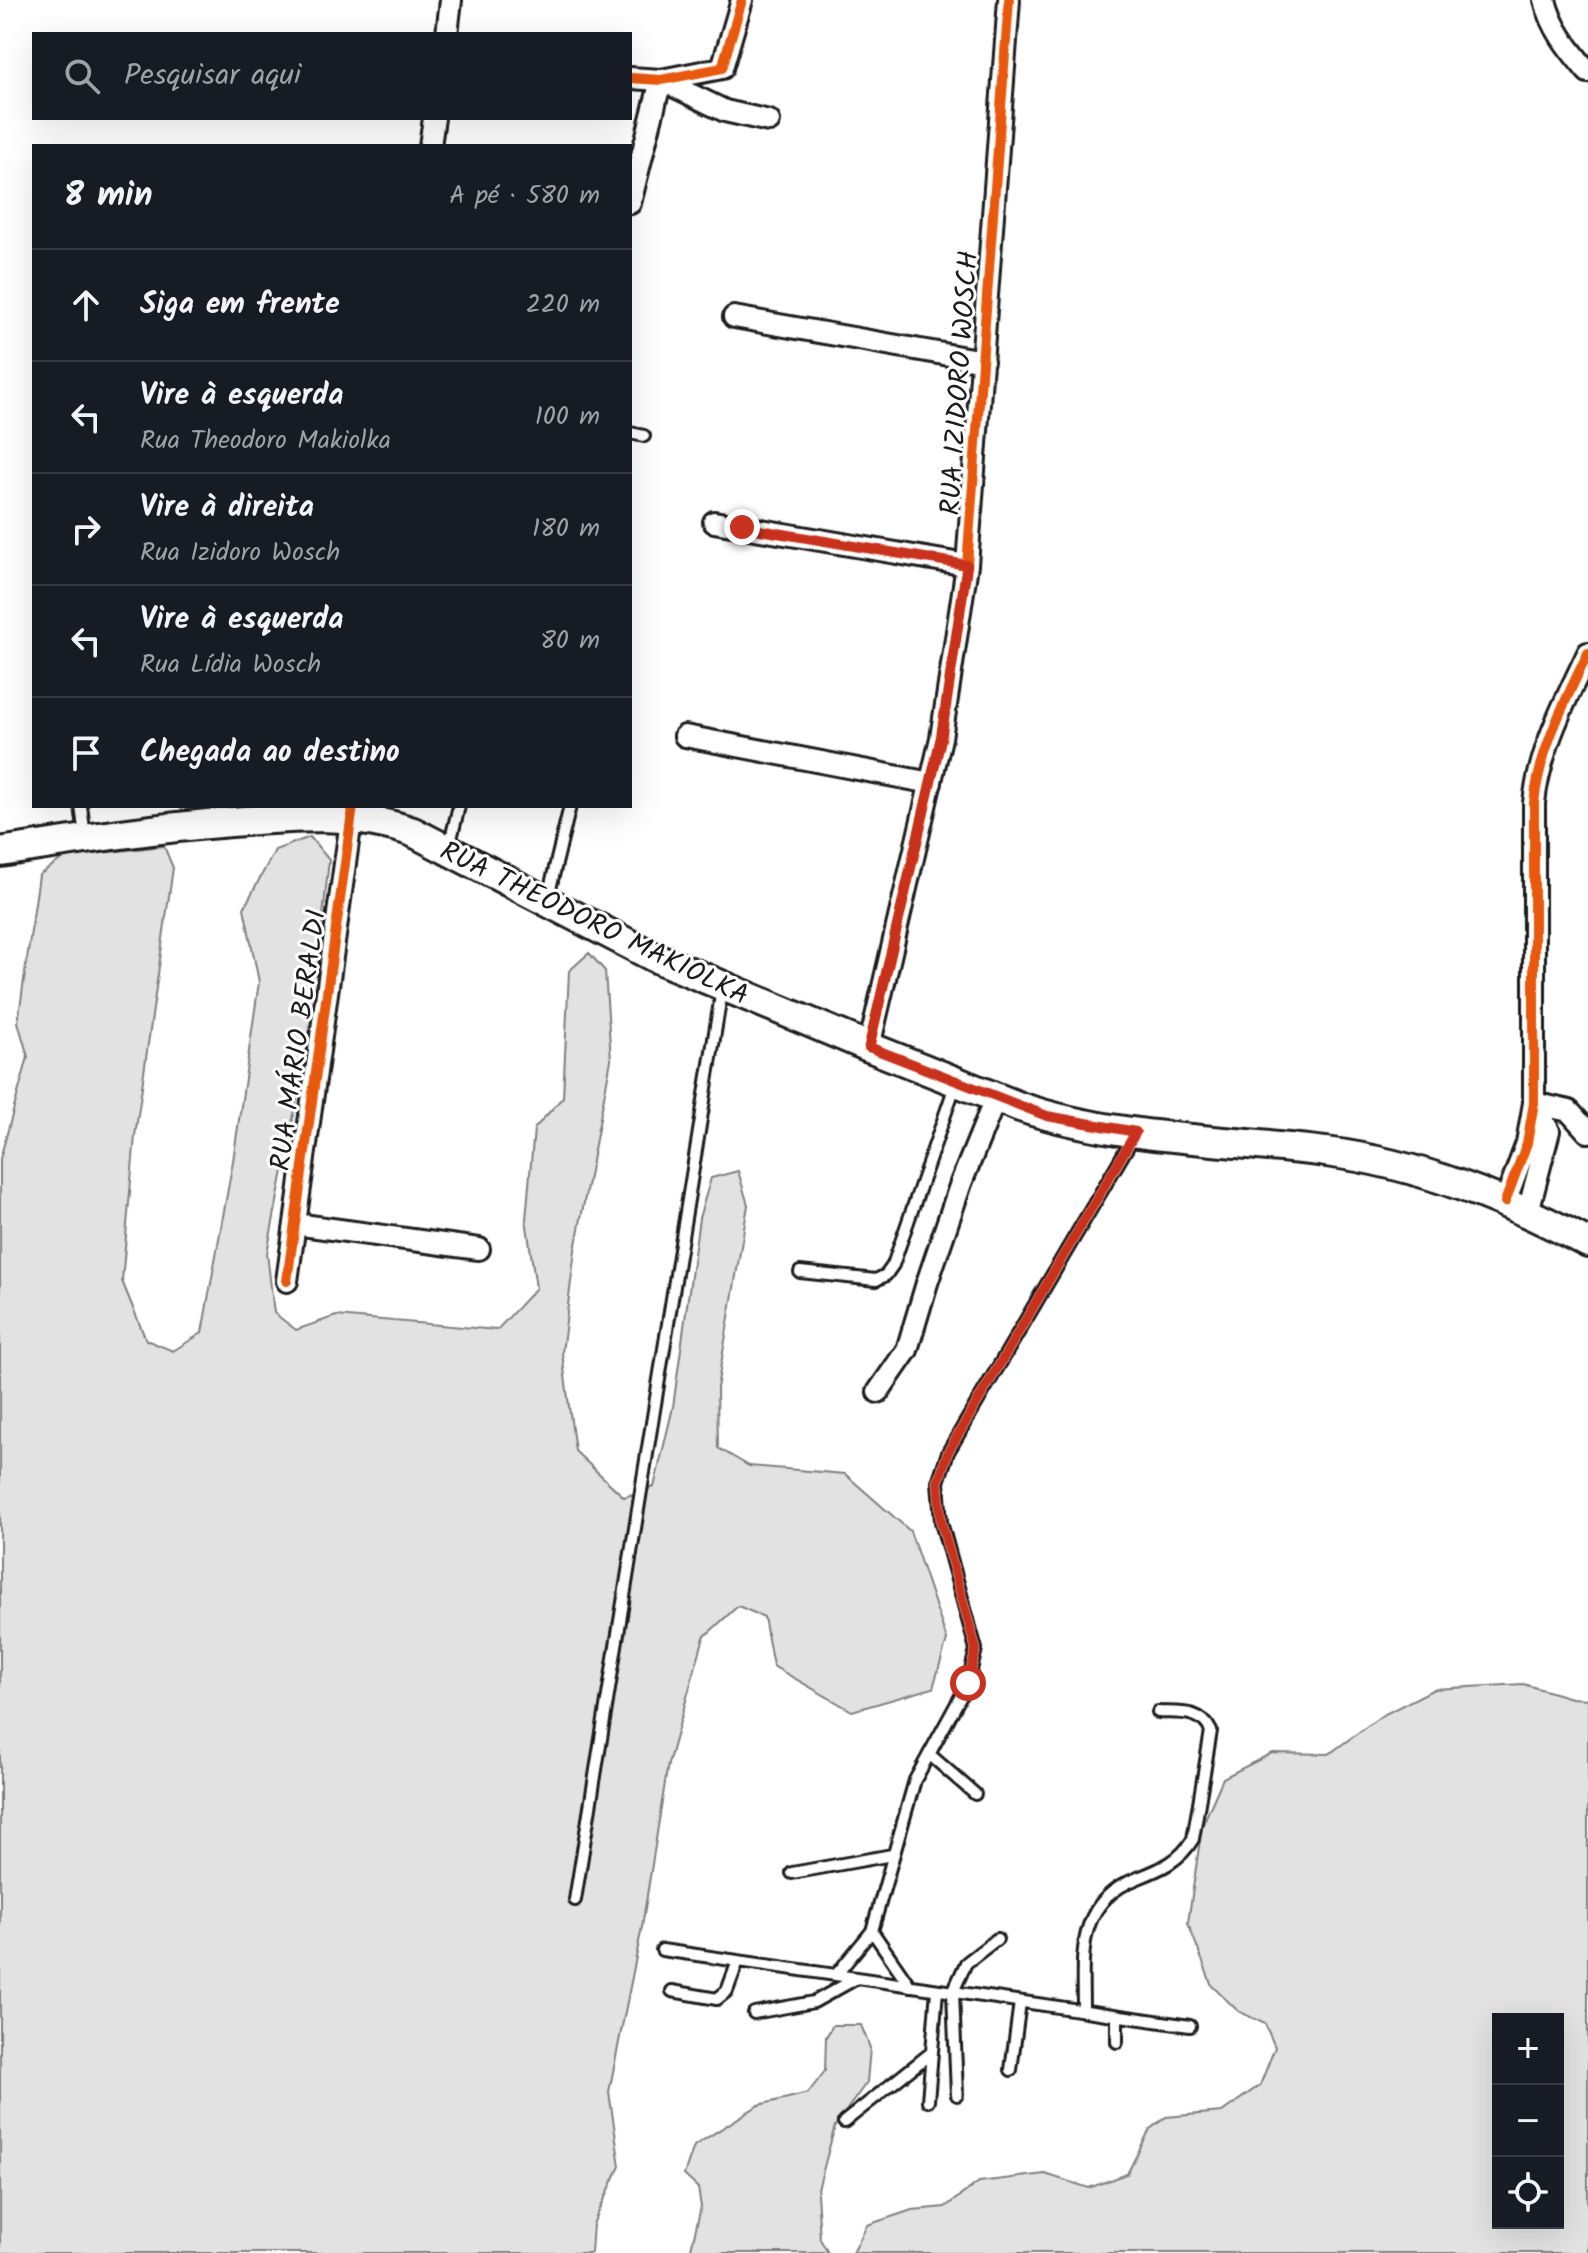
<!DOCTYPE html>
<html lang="pt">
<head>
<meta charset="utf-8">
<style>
	:root { --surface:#171b24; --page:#20242c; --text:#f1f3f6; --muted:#9ea1a6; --line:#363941 }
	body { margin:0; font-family:Kalam,sans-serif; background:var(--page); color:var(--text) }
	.controls { position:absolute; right:24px; bottom:24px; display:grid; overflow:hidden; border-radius:0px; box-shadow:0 8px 32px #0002 }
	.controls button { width:72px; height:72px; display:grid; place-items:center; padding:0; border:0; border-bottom:2px solid var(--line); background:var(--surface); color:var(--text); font:40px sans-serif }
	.stop { position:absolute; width:24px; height:24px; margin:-18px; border:6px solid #c8321e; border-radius:50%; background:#fff }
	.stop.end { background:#c8321e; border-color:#fff; box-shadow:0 2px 8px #0008 }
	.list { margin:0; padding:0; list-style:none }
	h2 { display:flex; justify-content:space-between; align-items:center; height:104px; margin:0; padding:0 32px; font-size:34px }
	h2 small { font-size:26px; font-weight:400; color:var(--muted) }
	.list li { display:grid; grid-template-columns:52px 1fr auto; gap:24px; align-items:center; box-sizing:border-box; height:112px; padding:0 32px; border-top:2px solid var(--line) }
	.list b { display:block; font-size:30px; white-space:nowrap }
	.list p { margin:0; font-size:26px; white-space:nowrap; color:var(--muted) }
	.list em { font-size:26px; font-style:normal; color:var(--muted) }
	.icon { flex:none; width:44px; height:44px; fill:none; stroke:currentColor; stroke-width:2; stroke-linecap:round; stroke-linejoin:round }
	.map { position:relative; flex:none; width:1588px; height:2253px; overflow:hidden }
	.search { position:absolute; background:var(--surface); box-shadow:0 8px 32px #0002; left:32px; top:32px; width:600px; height:88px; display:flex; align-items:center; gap:20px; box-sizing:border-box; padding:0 28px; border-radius:0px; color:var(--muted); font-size:30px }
	.panel { position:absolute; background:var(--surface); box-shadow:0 8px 32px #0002; left:32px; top:144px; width:600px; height:664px; border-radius:0px }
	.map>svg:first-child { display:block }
	.green { fill:#e2e2e2; stroke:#7f7f7f; stroke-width:2; fill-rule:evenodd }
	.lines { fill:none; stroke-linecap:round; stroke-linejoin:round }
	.service-casing { stroke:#1c1c1c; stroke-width:16 }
	.minor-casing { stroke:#1c1c1c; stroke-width:26 }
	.secondary-casing { stroke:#1c1c1c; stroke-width:34 }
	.service { stroke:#fff; stroke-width:10 }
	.minor { stroke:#fff; stroke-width:20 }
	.secondary { stroke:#fff; stroke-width:28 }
	.cycleway-casing { stroke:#fff; stroke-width:15 }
	.cycleway { stroke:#e8590c; stroke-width:10 }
	.route { stroke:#c8321e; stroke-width:10 }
	.labels { text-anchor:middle; stroke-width:6; stroke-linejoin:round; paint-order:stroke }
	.street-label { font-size:28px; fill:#1c1c1c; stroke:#fff }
</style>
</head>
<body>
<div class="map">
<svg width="1588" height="2253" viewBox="0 0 1588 2253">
	<rect width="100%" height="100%" fill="#fff"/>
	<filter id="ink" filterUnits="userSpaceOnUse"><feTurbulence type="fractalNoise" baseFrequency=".0125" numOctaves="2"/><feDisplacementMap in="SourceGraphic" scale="16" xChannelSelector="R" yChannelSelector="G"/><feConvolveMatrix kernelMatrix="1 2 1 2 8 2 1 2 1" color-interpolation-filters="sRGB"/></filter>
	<g filter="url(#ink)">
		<path class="green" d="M 310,837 L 329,860 L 311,1027 L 267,1253 L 274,1313 L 296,1330 L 336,1316 L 497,1330 L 536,1288 L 526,1219 L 534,1129 L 563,1097 L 569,971 L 589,953 L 605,971 L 611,1060 L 575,1250 L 562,1353 L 575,1451 L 624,1497 L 654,1487 L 673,1407 L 699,1218 L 711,1178 L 738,1171 L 748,1205 L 717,1388 L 718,1448 L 749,1466 L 845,1474 L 910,1531 L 947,1640 L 933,1688 L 852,1711 L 773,1666 L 764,1617 L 738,1606 L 704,1637 L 668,1764 L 642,1927 L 609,2092 L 620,2166 L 593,2224 L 591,2253 L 0,2253 L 0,1159 L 28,1057 L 18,1022 L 39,875 L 65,857 L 164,846 L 173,868 L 135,1136 L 122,1281 L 146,1340 L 173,1351 L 202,1333 L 233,1161 L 259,982 L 244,908 L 275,850 Z
			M 1523,1684 L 1571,1698 L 1588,1699 L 1588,2253 L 853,2253 L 867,2225 L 912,2210 L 945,2207 L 979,2182 L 1045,2174 L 1089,2188 L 1127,2174 L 1150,2129 L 1166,2117 L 1222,2112 L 1260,2085 L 1275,2047 L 1265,2024 L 1238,2011 L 1212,1986 L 1188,1923 L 1202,1826 L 1223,1778 L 1272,1753 L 1329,1754 L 1381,1716 L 1434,1689 ZM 1558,2019 L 1558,2223 L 1498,2223 L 1498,2019 Z
			M 833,2025 L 861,2025 L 870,2048 L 867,2082 L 835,2126 L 817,2193 L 820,2239 L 828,2253 L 690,2253 L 701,2207 L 698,2188 L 684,2175 L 694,2146 L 759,2105 L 808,2093 L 825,2071 L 826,2037 Z"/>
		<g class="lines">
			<defs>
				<path id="service" d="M 630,433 L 644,436
					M 81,806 L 85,836
					M 449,847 L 459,806
					M 547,901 L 570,806
					M 800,1272 L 876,1280 L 886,1275 L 893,1265 L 956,1083
					M 929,1754 L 975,1794
					M 792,1873 L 892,1855
					M 575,1900 L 722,989
					M 872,1931 L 910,1986
					M 662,1950 L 1190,2026
					M 836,1975 L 872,1931 L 915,1780 L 968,1683 L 976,1649 L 941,1522 L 938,1482 L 948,1452 L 1134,1136
					M 672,1991 L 717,1999 L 727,1991 L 738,1961
					M 1083,2011 C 1083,1955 1075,1902 1138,1878 C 1161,1869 1180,1861 1193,1839 L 1211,1731 C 1201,1709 1178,1713 1158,1712
					M 754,2013 L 814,2002 L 857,1978
					M 1117,2042 L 1117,2016
					M 1011,2070 L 1020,2002
					M 957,2095 L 953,1992 L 966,1963 L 997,1939
					M 928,2101 L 937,1990
					M 844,2122 L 931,2053"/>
				<path id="minor" d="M 1545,0 C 1552,29 1569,49 1588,72
					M 447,34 L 451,0
					M 630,78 L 661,80 L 722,68 L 742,0
					M 661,80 L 725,111 L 769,121
					M 430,146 L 434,118
					M 630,203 L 661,80
					M 734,317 L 983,361
					M 714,522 L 967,565
					M 685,736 L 931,783
					M 869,1047 L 941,738 L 967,565 L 1009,0
					M 1534,1103 L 1569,1111 L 1588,1132
					M 1505,1202 L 1527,1143 L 1534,1103 L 1534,803 C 1540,748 1565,702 1588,653
					M 1528,1212 L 1549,1131 L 1534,1103
					M 295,1224 L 479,1249
					M 287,1281 L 353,806
					M 878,1392 L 907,1350 L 927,1283 L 961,1183 L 996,1097"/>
				<path id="secondary" d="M 0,852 C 77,840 153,828 231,822 C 292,817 353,811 413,832 L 654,957 L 869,1047 L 1020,1107 C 1118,1140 1224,1139 1326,1152 C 1419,1164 1505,1199 1588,1243"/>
			</defs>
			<use href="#service" class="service-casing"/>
			<use href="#minor" class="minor-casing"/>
			<use href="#secondary" class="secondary-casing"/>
			<use href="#service" class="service"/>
			<use href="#minor" class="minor"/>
			<use href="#secondary" class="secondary"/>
			<defs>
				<path id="cycleway" d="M 630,78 L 661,80 L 722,68 L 742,0
					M 869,1047 L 941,738 L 967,565 L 1009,0
					M 1505,1202 L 1527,1143 L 1534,1103 L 1534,803 C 1540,748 1565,702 1588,653
					M 287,1281 L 353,806"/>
			</defs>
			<use href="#cycleway" class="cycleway-casing"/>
			<use href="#cycleway" class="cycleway"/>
		</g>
	</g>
	<g class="lines" filter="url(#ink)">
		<path class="route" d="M 742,527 L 967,565 L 941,738 L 869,1047 L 1047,1116 L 1136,1132 L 948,1452 L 938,1482 L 941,1522 L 976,1649 L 968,1683"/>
	</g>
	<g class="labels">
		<g class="street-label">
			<text transform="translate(958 383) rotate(-86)" y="10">RUA IZIDORO WOSCH</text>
			<text transform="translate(595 922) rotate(26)" y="10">RUA THEODORO MAKIOLKA</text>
			<text transform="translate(297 1040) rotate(-82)" y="10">RUA MÁRIO BERALDI</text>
		</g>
	</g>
</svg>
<div class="controls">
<button>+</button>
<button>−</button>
<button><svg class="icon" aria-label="locate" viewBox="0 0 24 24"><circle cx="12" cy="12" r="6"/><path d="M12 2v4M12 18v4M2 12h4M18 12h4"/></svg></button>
</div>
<div class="stop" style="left:968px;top:1683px"></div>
<div class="stop end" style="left:742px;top:527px"></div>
<div class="search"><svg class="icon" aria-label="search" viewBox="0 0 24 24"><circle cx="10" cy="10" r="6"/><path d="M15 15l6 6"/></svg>Pesquisar aqui</div>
<section class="panel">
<h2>8 min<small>A pé · 580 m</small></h2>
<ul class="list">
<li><svg class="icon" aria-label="ahead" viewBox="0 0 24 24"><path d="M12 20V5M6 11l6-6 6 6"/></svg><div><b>Siga em frente</b></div><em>220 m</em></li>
<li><svg class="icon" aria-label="left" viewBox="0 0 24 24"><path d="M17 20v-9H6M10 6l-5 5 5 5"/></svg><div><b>Vire à esquerda</b><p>Rua Theodoro Makiolka</p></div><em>100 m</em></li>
<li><svg class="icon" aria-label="right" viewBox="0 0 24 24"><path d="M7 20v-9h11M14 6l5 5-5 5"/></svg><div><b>Vire à direita</b><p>Rua Izidoro Wosch</p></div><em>180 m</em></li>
<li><svg class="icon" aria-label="left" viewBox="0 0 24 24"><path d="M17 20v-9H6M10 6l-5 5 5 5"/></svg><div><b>Vire à esquerda</b><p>Rua Lídia Wosch</p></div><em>80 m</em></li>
<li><svg class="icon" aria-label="arrive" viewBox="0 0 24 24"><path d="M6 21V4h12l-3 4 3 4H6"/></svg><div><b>Chegada ao destino</b></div></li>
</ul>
</section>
</div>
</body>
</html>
